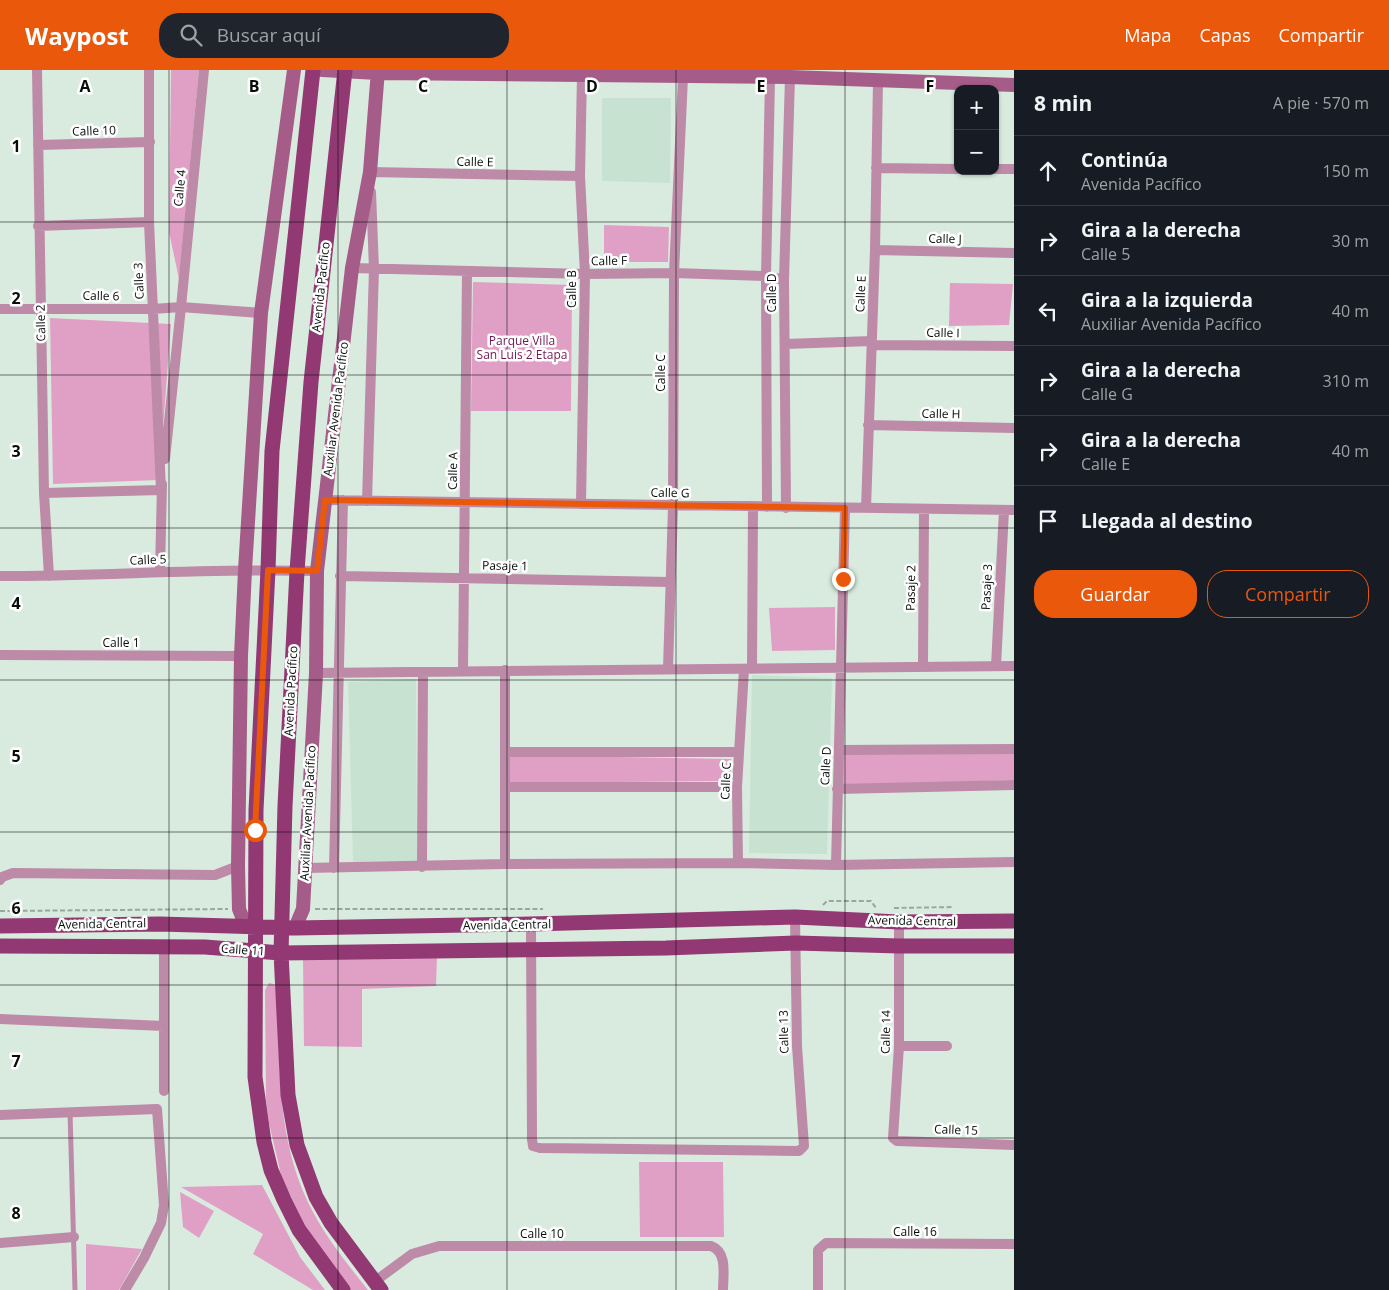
<!DOCTYPE html>
<html lang="es">
<head>
<meta charset="utf-8">
<style>
	:root { --surface:#171b24; --page:#20242c; --text:#f1f3f6; --muted:#9ea1a6; --line:#363941; --accent:#ea580c }
	body { margin:0; font-family:"Open Sans",sans-serif; background:var(--page); color:var(--text) }
	.controls { position:absolute; right:15px; top:15px; display:grid; overflow:hidden; border-radius:10px; box-shadow:0 1px 4px #0004 }
	.controls button { width:45px; height:45px; display:grid; place-items:center; padding:0; border:0; border-bottom:1px solid var(--line); background:var(--surface); color:var(--text); font:25px sans-serif }
	.stop { position:absolute; width:15px; height:15px; margin:-11px; border:4px solid #ea580c; border-radius:50%; background:#fff }
	.stop.end { background:#ea580c; border-color:#fff; box-shadow:0 1px 5px #0008 }
	.list { margin:0; padding:0; list-style:none }
	h2 { display:flex; justify-content:space-between; align-items:center; height:65px; margin:0; padding:0 20px; font-size:21px }
	h2 small { font-size:16px; font-weight:400; color:var(--muted) }
	.list li { display:grid; grid-template-columns:32px 1fr auto; gap:15px; align-items:center; box-sizing:border-box; height:70px; padding:0 20px; border-top:1px solid var(--line) }
	.list b { display:block; font-size:19px; white-space:nowrap }
	.list p { margin:0; font-size:16px; white-space:nowrap; color:var(--muted) }
	.list em { font-size:16px; font-style:normal; color:var(--muted) }
	.actions { display:flex; gap:10px; padding:15px 20px }
	.actions a { flex:1; padding:11px 0; border:1px solid var(--accent); border-radius:20px; text-align:center; font-size:18px; color:var(--accent) }
	.actions .main { background:var(--accent); color:#fff }
	.icon { flex:none; width:28px; height:28px; fill:none; stroke:currentColor; stroke-width:2; stroke-linecap:round; stroke-linejoin:round }
	.map { position:relative; flex:none; width:1014px; height:1220px; overflow:hidden }
	header { display:flex; align-items:center; gap:30px; box-sizing:border-box; height:70px; padding:0 25px; background:var(--accent); color:#fff }
	header strong { font-size:24px }
	nav { display:flex; gap:28px; margin-inline-start:auto; font-size:18px }
	.search { width:350px; height:45px; background:var(--page); display:flex; align-items:center; gap:12px; box-sizing:border-box; padding:0 18px; border-radius:20px; color:var(--muted); font-size:19px }
	main { display:flex }
	aside { flex:1; background:var(--surface) }
	.map>svg:first-child { display:block }
	.built { fill:#c8e2d1 }
	.green { fill:#e0a0c5 }
	.lines { fill:none; stroke-linecap:round; stroke-linejoin:round }
	.path { stroke:#99a79e; stroke-width:2; stroke-dasharray:5 2.5; stroke-linecap:butt }
	.lane { stroke:#bd8aa7; stroke-width:5 }
	.street { stroke:#bd8aa7; stroke-width:10 }
	.secondary { stroke:#a55c89; stroke-width:14 }
	.primary { stroke:#923872; stroke-width:15 }
	.route { stroke:#ea580c; stroke-width:6 }
	.grid { fill:none; stroke:#070d09; stroke-width:1; stroke-opacity:0.55 }
	.labels { text-anchor:middle; stroke-width:5; stroke-linejoin:round; paint-order:stroke }
	.street-label { font-size:12px; fill:#070d09; stroke:#fff }
	.park-label { font-size:12px; fill:#6e1953; stroke:#fff }
	.grid-label { font-size:16px; text-anchor:middle; font-weight:bold; fill:#070d09; stroke:#fff; stroke-width:5; stroke-linejoin:round; paint-order:stroke }
</style>
</head>
<body>
<header>
<strong>Waypost</strong>
<div class="search"><svg class="icon" aria-label="search" viewBox="0 0 24 24"><circle cx="10" cy="10" r="6"/><path d="M15 15l6 6"/></svg>Buscar aquí</div>
<nav><a>Mapa</a><a>Capas</a><a>Compartir</a></nav>
</header>
<main>
<div class="map">
<svg width="1014" height="1220" viewBox="0 0 1014 1220">
	<rect width="100%" height="100%" fill="#d9ebdf"/>
	<path class="built" d="M 602,28 L 671,28 L 670,113 L 602,111 Z
		M 752,605 L 832,608 L 827,784 L 749,783 Z
		M 416,609 L 417,791 L 353,792 L 348,612 Z"/>
	<path class="green" d="M 171,0 L 199,0 L 179,209 L 169,162 Z
		M 604,155 L 669,157 L 668,192 L 604,192 Z
		M 473,212 L 572,215 L 571,341 L 471,341 Z
		M 950,213 L 1013,214 L 1009,255 L 949,256 Z
		M 50,248 L 171,254 L 159,410 L 53,414 Z
		M 835,537 L 835,580 L 772,581 L 769,538 Z
		M 1014,683 L 1014,710 L 841,716 L 843,684 Z
		M 510,685 L 731,689 L 731,711 L 510,713 Z
		M 437,887 L 436,916 L 362,919 L 362,977 L 304,976 L 303,889 Z
		M 269,913 L 274,914 L 278,918 C 279,993 276,1073 313,1142 C 328,1170 348,1195 368,1220 L 349,1220 L 306,1158 L 282,1109 L 269,1053 L 266,1030 L 265,920 Z
		M 639,1092 L 723,1092 L 724,1167 L 640,1167 Z
		M 262,1115 L 300,1187 L 325,1220 L 313,1220 L 253,1184 L 263,1164 L 181,1117 Z
		M 180,1122 L 214,1141 L 199,1168 L 183,1157 Z
		M 86,1174 L 142,1179 L 119,1220 L 86,1220 Z"/>
	<g class="lines">
		<path class="path" d="M 823,835 L 827,831 L 871,831 L 876,838
			M 894,838 L 954,837
			M 315,839 L 543,839
			M 0,841 L 228,839"/>
		<path class="lane" d="M 70,1042 L 75,1220"/>
		<path class="street" d="M 37,0 L 44,423 L 49,506
			M 38,75 L 150,72
			M 876,98 L 958,99
			M 995,99 L 1014,99
			M 370,108 L 370,102 L 580,106
			M 38,156 L 149,152
			M 875,180 L 1014,183
			M 352,198 L 585,204 L 674,203 L 766,206 L 784,210
			M 0,239 L 153,239 L 181,237 L 261,243
			M 785,274 L 872,271
			M 872,275 L 1014,276
			M 868,355 L 1014,358
			M 165,389 L 181,237 L 204,0
			M 44,423 L 161,420 L 149,152 L 149,0
			M 325,430 L 1014,440
			M 367,431 L 374,199 L 371,122
			M 581,434 L 585,204 L 580,106 L 582,4
			M 767,437 L 766,206 L 770,8
			M 786,438 L 784,210 L 790,7
			M 866,438 L 875,180 L 878,11
			M 160,502 L 162,414
			M 0,506 C 106,506 211,498 317,501
			M 340,506 L 670,512
			M 0,585 L 241,586
			M 996,596 L 1004,440
			M 923,597 L 924,439
			M 668,599 L 673,436 L 674,203 L 683,7
			M 752,599 L 753,437
			M 505,600 L 505,794
			M 463,601 L 467,201
			M 316,603 L 1014,596
			M 839,680 L 1014,679
			M 506,682 L 739,682
			M 506,717 L 737,717
			M 837,719 L 1014,715
			M 738,793 L 737,717 L 744,599
			M 836,795 L 845,438
			M 422,797 L 423,602
			M 305,798 L 505,794 L 738,793 L 836,795 L 1014,792
			M 334,798 L 343,430
			M 0,810 L 2,807 L 13,803 L 215,805 L 238,796
			M 899,852 L 899,976 L 893,1068 L 897,1071 L 1014,1075
			M 531,854 L 532,1069 L 533,1076 L 540,1078 L 799,1081 L 804,1076 L 797,976 L 795,847
			M 0,949 L 164,956
			M 899,976 L 947,976
			M 164,1021 L 164,876
			M 0,1045 L 157,1039 L 164,1135 L 161,1153 L 144,1188 L 125,1220
			M 0,1173 L 74,1167
			M 374,1212 L 412,1184 L 439,1176 L 711,1176 C 728,1182 723,1206 723,1220
			M 818,1220 L 818,1180 L 826,1173 L 1014,1174"/>
		<path class="secondary" d="M 322,0 L 378,3 L 790,7 L 1014,15
			M 246,857 L 239,839 L 238,796 L 241,586 L 245,500 L 261,243 L 294,0
			M 295,858 L 303,839 L 316,603 L 317,501 L 352,198 L 370,102 L 378,0"/>
		<path class="primary" d="M 313,0 L 272,381 L 268,500 L 256,740 L 255,1007 L 264,1072 L 271,1100 L 284,1130 L 299,1160 L 343,1220
			M 345,0 L 311,312 L 297,501 L 285,736 L 281,883 L 288,1025 L 297,1075 L 316,1127 L 331,1153 L 381,1220
			M 0,856 L 160,854 L 295,858 L 531,854 L 795,847 L 899,852 L 1014,851
			M 0,876 L 205,877 L 281,883 L 666,878 L 796,873 L 899,876 L 1014,876"/>
	</g>
	<g class="lines">
		<path class="route" d="M 255,760 L 268,500 L 317,501 L 325,430 L 845,438 L 843,509"/>
	</g>
	<path class="grid" d="M 169,0 L 169,1220M 338,0 L 338,1220M 507,0 L 507,1220M 676,0 L 676,1220M 845,0 L 845,1220M 0,152 L 1014,152M 0,305 L 1014,305M 0,458 L 1014,458M 0,610 L 1014,610M 0,762 L 1014,762M 0,915 L 1014,915M 0,1068 L 1014,1068"/>
	<g class="labels">
		<g class="street-label">
			<text transform="translate(94 61) rotate(-2)" y="4">Calle 10</text>
			<text transform="translate(475 92) rotate(1)" y="4">Calle E</text>
			<text transform="translate(180 118) rotate(-85)" y="4">Calle 4</text>
			<text transform="translate(945 169) rotate(1)" y="4">Calle J</text>
			<text transform="translate(609 191) rotate(-1)" y="4">Calle F</text>
			<text transform="translate(139 211) rotate(-92)" y="4">Calle 3</text>
			<text transform="translate(321 217) rotate(-84)" y="4">Avenida Pacífico</text>
			<text transform="translate(572 219) rotate(-90)" y="4">Calle B</text>
			<text transform="translate(772 223) rotate(-90)" y="4">Calle D</text>
			<text transform="translate(861 224) rotate(-88)" y="4">Calle E</text>
			<text transform="translate(101 226) rotate(1)" y="4">Calle 6</text>
			<text transform="translate(41 253) rotate(-91)" y="4">Calle 2</text>
			<text transform="translate(943 263) rotate(1)" y="4">Calle I</text>
			<text transform="translate(661 303) rotate(-90)" y="4">Calle C</text>
			<text transform="translate(336 339) rotate(-83)" y="4">Auxiliar Avenida Pacífico</text>
			<text transform="translate(941 344) rotate(1)" y="4">Calle H</text>
			<text transform="translate(453 401) rotate(-89)" y="4">Calle A</text>
			<text transform="translate(670 423) rotate(1)" y="4">Calle G</text>
			<text transform="translate(148 490) rotate(-2)" y="4">Calle 5</text>
			<text transform="translate(505 496) rotate(1)" y="4">Pasaje 1</text>
			<text transform="translate(987 517) rotate(-87)" y="4">Pasaje 3</text>
			<text transform="translate(911 518) rotate(-89)" y="4">Pasaje 2</text>
			<text x="121" y="577">Calle 1</text>
			<text transform="translate(291 621) rotate(-87)" y="4">Avenida Pacífico</text>
			<text transform="translate(826 696) rotate(-87)" y="4">Calle D</text>
			<text transform="translate(726 711) rotate(-88)" y="4">Calle C</text>
			<text transform="translate(308 743) rotate(-87)" y="4">Auxiliar Avenida Pacífico</text>
			<text transform="translate(912 851) rotate(1)" y="4">Avenida Central</text>
			<text transform="translate(102 854) rotate(-1)" y="4">Avenida Central</text>
			<text transform="translate(507 855) rotate(-1)" y="4">Avenida Central</text>
			<text transform="translate(243 880) rotate(4)" y="4">Calle 11</text>
			<text transform="translate(784 962) rotate(-91)" y="4">Calle 13</text>
			<text transform="translate(886 962) rotate(-89)" y="4">Calle 14</text>
			<text transform="translate(956 1060) rotate(2)" y="4">Calle 15</text>
			<text x="915" y="1166">Calle 16</text>
			<text x="542" y="1168">Calle 10</text>
		</g>
		<g class="park-label">
			<text x="522" y="275">Parque Villa<tspan x="522" dy="14">San Luis 2 Etapa</tspan></text>
		</g>
	</g>
	<g class="grid-label">
		<text x="85" y="22">A</text>
		<text x="254" y="22">B</text>
		<text x="423" y="22">C</text>
		<text x="592" y="22">D</text>
		<text x="761" y="22">E</text>
		<text x="930" y="22">F</text>
		<text x="16" y="82">1</text>
		<text x="16" y="234">2</text>
		<text x="16" y="387">3</text>
		<text x="16" y="539">4</text>
		<text x="16" y="692">5</text>
		<text x="16" y="844">6</text>
		<text x="16" y="997">7</text>
		<text x="16" y="1149">8</text>
	</g>
</svg>
<div class="controls">
<button>+</button>
<button>−</button>
</div>
<div class="stop" style="left:255px;top:760px"></div>
<div class="stop end" style="left:843px;top:509px"></div>
</div>
<aside>
<h2>8 min<small>A pie · 570 m</small></h2>
<ul class="list">
<li><svg class="icon" aria-label="ahead" viewBox="0 0 24 24"><path d="M12 20V5M6 11l6-6 6 6"/></svg><div><b>Continúa</b><p>Avenida Pacífico</p></div><em>150 m</em></li>
<li><svg class="icon" aria-label="right" viewBox="0 0 24 24"><path d="M7 20v-9h11M14 6l5 5-5 5"/></svg><div><b>Gira a la derecha</b><p>Calle 5</p></div><em>30 m</em></li>
<li><svg class="icon" aria-label="left" viewBox="0 0 24 24"><path d="M17 20v-9H6M10 6l-5 5 5 5"/></svg><div><b>Gira a la izquierda</b><p>Auxiliar Avenida Pacífico</p></div><em>40 m</em></li>
<li><svg class="icon" aria-label="right" viewBox="0 0 24 24"><path d="M7 20v-9h11M14 6l5 5-5 5"/></svg><div><b>Gira a la derecha</b><p>Calle G</p></div><em>310 m</em></li>
<li><svg class="icon" aria-label="right" viewBox="0 0 24 24"><path d="M7 20v-9h11M14 6l5 5-5 5"/></svg><div><b>Gira a la derecha</b><p>Calle E</p></div><em>40 m</em></li>
<li><svg class="icon" aria-label="arrive" viewBox="0 0 24 24"><path d="M6 21V4h12l-3 4 3 4H6"/></svg><div><b>Llegada al destino</b></div></li>
</ul>
<div class="actions"><a class="main">Guardar</a><a>Compartir</a></div>
</aside>
</main>
</body>
</html>
